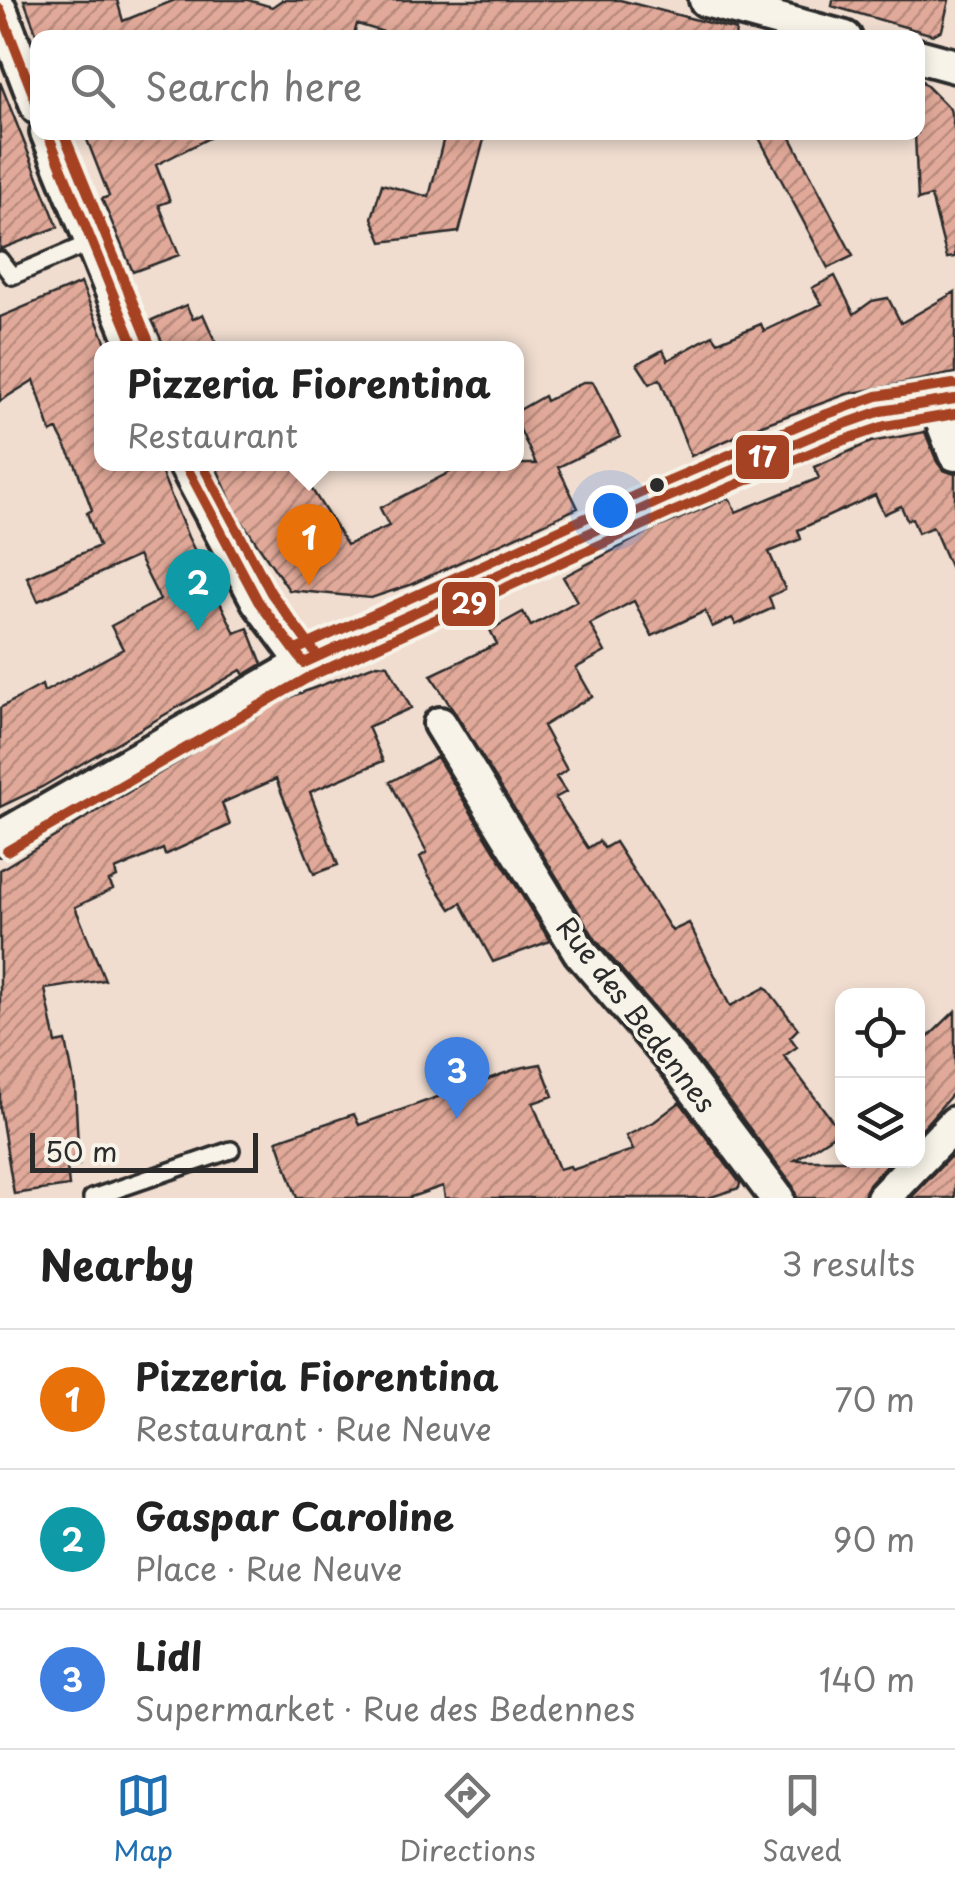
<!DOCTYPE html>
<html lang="en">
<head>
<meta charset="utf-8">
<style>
	:root { --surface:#fff; --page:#f6f6f6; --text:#222; --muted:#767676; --line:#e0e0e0; --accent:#1f6fb2 }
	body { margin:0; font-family:"Playpen Sans",sans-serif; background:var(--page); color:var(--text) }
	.controls { position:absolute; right:30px; bottom:30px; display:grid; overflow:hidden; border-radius:20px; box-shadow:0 5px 15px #0003 }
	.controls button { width:90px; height:90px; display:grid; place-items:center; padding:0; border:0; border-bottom:2px solid var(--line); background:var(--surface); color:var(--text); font:50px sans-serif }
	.scale { position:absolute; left:30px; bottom:25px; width:228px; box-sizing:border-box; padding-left:10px; border:5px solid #2b2b2b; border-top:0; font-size:28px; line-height:35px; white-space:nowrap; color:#2b2b2b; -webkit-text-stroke:8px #f7f3e8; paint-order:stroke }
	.you { position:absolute; left:610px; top:510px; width:35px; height:35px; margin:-25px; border:8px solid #fff; border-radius:50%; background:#1a73e8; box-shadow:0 0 0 15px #1a73e833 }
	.badge { display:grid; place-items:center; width:65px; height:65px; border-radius:50%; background:var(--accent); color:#fff; font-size:32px; font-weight:700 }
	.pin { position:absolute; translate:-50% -82px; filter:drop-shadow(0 2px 5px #0008) }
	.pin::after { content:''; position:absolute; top:52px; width:35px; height:30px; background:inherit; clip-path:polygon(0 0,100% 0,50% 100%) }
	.popup { position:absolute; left:94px; top:341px; width:430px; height:130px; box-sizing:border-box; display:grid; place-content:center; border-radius:20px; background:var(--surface); filter:drop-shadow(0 2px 8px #0005); font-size:32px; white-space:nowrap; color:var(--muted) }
	.popup b { font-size:38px; color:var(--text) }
	.popup::after { content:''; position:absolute; left:50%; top:100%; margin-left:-20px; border:20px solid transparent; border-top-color:var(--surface) }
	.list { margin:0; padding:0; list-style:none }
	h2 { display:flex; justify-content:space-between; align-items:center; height:130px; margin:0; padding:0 40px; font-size:42px }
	h2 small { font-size:32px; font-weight:400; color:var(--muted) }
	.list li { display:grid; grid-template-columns:65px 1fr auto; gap:30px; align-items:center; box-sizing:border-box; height:140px; padding:0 40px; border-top:2px solid var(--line) }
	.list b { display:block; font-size:38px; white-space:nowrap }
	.list p { margin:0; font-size:32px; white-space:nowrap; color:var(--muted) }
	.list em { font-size:32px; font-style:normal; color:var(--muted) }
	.icon { flex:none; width:55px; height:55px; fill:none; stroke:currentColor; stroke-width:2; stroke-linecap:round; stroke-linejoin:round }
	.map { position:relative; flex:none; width:955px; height:1198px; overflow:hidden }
	.search { position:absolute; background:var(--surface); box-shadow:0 5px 15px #0003; left:30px; right:30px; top:30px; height:110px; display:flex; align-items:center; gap:25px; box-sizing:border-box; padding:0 35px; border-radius:20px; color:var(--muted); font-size:38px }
	.sheet { height:550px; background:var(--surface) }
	nav { display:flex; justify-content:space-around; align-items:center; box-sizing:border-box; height:140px; border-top:2px solid var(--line); background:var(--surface); font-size:28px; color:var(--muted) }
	nav a { display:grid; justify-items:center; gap:5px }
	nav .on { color:var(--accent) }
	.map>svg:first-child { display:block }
	.building { fill:url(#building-hatch); stroke:#2b2b2b; stroke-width:2.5 }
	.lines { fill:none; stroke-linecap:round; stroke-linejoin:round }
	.lane-casing { stroke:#2b2b2b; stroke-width:22 }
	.street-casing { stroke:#2b2b2b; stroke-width:40 }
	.lane { stroke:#f7f3e8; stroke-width:15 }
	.street { stroke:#f7f3e8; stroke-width:32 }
	.bus-1-casing { stroke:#f7f3e8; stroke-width:18 }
	.bus-2-casing { stroke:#f7f3e8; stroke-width:18 }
	.bus-3-casing { stroke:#f7f3e8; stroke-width:18 }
	.bus-1 { stroke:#a64224; stroke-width:10 }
	.bus-2 { stroke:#a64224; stroke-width:10 }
	.bus-3 { stroke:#a64224; stroke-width:10 }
	.bus-dot { fill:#2b2b2b; stroke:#f7f3e8; stroke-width:4 }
	.labels { text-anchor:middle; stroke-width:8; stroke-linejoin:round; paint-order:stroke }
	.street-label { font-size:28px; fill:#2b2b2b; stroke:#f7f3e8 }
	.line-badge { stroke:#f7f3e8; stroke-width:4 }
	.badge-label { font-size:28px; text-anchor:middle; font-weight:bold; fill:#fff }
</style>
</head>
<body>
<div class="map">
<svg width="955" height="1198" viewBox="0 0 955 1198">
	<defs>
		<pattern id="building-hatch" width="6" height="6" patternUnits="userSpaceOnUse" patternTransform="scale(2.5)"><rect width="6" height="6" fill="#e1a999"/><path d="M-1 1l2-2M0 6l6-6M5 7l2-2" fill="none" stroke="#b78a7d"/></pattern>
	</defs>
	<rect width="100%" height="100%" fill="#f0ddd0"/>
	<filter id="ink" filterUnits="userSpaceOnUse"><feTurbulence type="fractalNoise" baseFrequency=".01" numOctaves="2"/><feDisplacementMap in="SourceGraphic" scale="20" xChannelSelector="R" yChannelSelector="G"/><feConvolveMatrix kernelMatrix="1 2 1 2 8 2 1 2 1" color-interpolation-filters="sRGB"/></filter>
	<g filter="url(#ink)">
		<path class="building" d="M 24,0 L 117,0 L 123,21 L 175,0 L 248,0 L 272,7 L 282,0 L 620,0 L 736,30 L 735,38 L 404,38 L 357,24 L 353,38 L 38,38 Z
			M 833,0 L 949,0 L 942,30 L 933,35 L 832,6 Z
			M 918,77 L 950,109 L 955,132 L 955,257 L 947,258 L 931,196 L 918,200 L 915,134 L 918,133 Z
			M 0,82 L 58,227 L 1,249 L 0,249 Z
			M 84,132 L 221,132 L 156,165 L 170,201 L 159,205 L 179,255 L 133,272 L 102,199 L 109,196 Z
			M 456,132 L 486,132 L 459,232 L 382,242 L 372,218 L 382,184 L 429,197 L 444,137 L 454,140 Z
			M 756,132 L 788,132 L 853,256 L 828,268 Z
			M 835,276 L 854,314 L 872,301 L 888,298 L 901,323 L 955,292 L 955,373 L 847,394 L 762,425 L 691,456 L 660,379 L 650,384 L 637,364 L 663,350 L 668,360 L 713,335 L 718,342 L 761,324 L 764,331 L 822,304 L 812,288 Z
			M 81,283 L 108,348 L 102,348 L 102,464 L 158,464 L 188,537 L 235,633 L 248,628 L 262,664 L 244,675 L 241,670 L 42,787 L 0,807 L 0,708 L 42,685 L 44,692 L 123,649 L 111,626 L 160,600 L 138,556 L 38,601 L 27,577 L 99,546 L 87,513 L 92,510 L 76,466 L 57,430 L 51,433 L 34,380 L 0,401 L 0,317 Z
			M 186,305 L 193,319 L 203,314 L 218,348 L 165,348 L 152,320 Z
			M 583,382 L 593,382 L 620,437 L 558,467 L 578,508 L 410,585 L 371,598 L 289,590 L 236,513 L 215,464 L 296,464 L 347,545 L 389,526 L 380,508 L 466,464 L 536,464 L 516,421 L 516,412 L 544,396 L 546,401 Z
			M 925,432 L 937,462 L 943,470 L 955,474 L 955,578 L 933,527 L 918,533 L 912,518 L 907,520 L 901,506 L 884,514 L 875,495 L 798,530 L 801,539 L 769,552 L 785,589 L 769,597 L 773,608 L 736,625 L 732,618 L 712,627 L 705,611 L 652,636 L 634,601 L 590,624 L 605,652 L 576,668 L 592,696 L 543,726 L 567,770 L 556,777 L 566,792 L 555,798 L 588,848 L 599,841 L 604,848 L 615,842 L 672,931 L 689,923 L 730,1006 L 766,987 L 798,1029 L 790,1037 L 797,1047 L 784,1056 L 840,1131 L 795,1160 L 891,1160 L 869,1184 L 864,1198 L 797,1198 L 793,1186 L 692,1052 L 596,940 L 431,675 L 497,644 L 490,630 L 523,612 L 531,626 L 577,601 L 563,577 L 652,530 L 729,498 L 736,512 L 819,478 L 814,467 L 871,442 Z
			M 377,664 L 388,665 L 411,708 L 368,727 L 383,761 L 310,792 L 338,865 L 314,874 L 276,779 L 222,803 L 230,825 L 165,855 L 163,849 L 115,870 L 117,877 L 109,881 L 113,889 L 75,907 L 105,980 L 45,989 L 56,1043 L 66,1041 L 75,1087 L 79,1165 L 67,1167 L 69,1186 L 14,1194 L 0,1109 L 0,870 L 277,702 Z
			M 437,757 L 550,941 L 493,962 L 461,903 L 451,909 L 429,876 L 420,857 L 427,852 L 390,782 Z
			M 955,1011 L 955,1091 L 918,1133 L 918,1047 Z
			M 541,1064 L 553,1096 L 533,1103 L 559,1169 L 570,1166 L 572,1170 L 633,1150 L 626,1136 L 654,1122 L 680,1102 L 740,1183 L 739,1188 L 708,1198 L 445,1198 L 443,1186 L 408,1198 L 297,1198 L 277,1140 L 354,1114 L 359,1125 L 519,1068 Z
			M 950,1157 L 955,1162 L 955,1198 L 911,1198 Z"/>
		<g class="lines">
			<defs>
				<path id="lane" d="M 0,260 L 12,276 L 92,242
					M 92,1198 L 231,1150"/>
				<path id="street" d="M 706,0 L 845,38
					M 0,9 L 38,108
					M 918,56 L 955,66
					M 47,132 L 135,348
					M 935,402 L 955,454
					M 185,464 L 258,601 L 304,663
					M 440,724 L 580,952 L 676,1064 L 777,1198
					M 0,838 L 304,663 L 664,499 L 822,432 L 881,411 L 955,399
					M 883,1198 L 955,1123"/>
			</defs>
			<use href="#lane" class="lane-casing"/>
			<use href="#street" class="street-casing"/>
			<use href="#lane" class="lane"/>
			<use href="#street" class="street"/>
			<defs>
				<path id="bus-1" d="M 0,9 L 38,107
					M 47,132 L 135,348
					M 185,464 L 258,601 L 304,663
					M 304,663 L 664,499 L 822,432 L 881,411 L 955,399"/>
				<path id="bus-2" d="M 7,851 L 311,676 L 670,513 L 827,446 L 885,426 L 955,414"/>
				<path id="bus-3" d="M 63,132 L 149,342
					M 202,464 L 271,593 L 316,654
					M 298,649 L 658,485 L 816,418 L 877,396 L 953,384"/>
			</defs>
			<use href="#bus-1" class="bus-1-casing"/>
			<use href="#bus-2" class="bus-2-casing"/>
			<use href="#bus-3" class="bus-3-casing"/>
			<use href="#bus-1" class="bus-1"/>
			<use href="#bus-2" class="bus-2"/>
			<use href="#bus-3" class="bus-3"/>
		</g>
	</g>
	<circle class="bus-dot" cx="657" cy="485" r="9"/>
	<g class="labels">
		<g class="street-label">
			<text transform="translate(636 1015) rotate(52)" y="10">Rue des Bedennes</text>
		</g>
	</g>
	<g class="line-badge">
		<rect x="734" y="433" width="57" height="48" rx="10" fill="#a64224"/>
		<rect x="440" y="580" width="57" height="48" rx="10" fill="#a64224"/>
	</g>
	<g class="badge-label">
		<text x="762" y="467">17</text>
		<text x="469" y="614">29</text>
	</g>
</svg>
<div class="controls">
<button><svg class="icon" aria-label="locate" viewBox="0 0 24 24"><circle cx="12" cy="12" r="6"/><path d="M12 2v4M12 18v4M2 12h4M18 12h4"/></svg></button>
<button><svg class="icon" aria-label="layers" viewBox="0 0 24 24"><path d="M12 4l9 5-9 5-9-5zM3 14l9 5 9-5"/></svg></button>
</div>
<div class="scale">50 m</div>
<div class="you"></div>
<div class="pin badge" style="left:309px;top:586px;background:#e8710a">1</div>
<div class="popup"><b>Pizzeria Fiorentina</b>Restaurant</div>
<div class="pin badge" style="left:198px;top:631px;background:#0f9aa8">2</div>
<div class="pin badge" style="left:457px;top:1119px;background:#3f7fe0">3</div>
<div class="search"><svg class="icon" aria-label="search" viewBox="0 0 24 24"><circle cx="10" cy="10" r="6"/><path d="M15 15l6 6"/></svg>Search here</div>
</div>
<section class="sheet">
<h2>Nearby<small>3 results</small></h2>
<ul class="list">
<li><span class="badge" style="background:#e8710a">1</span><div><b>Pizzeria Fiorentina</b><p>Restaurant · Rue Neuve</p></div><em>70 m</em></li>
<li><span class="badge" style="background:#0f9aa8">2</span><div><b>Gaspar Caroline</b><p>Place · Rue Neuve</p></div><em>90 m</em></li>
<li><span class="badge" style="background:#3f7fe0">3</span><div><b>Lidl</b><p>Supermarket · Rue des Bedennes</p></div><em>140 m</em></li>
</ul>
</section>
<nav>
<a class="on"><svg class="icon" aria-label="map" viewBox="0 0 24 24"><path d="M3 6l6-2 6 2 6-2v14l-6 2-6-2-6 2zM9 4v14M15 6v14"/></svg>Map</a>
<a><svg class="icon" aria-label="directions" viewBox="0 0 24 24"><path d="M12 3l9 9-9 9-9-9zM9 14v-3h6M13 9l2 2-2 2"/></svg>Directions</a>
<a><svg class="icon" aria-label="saved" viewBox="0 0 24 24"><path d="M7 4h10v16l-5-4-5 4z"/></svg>Saved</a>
</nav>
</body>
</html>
